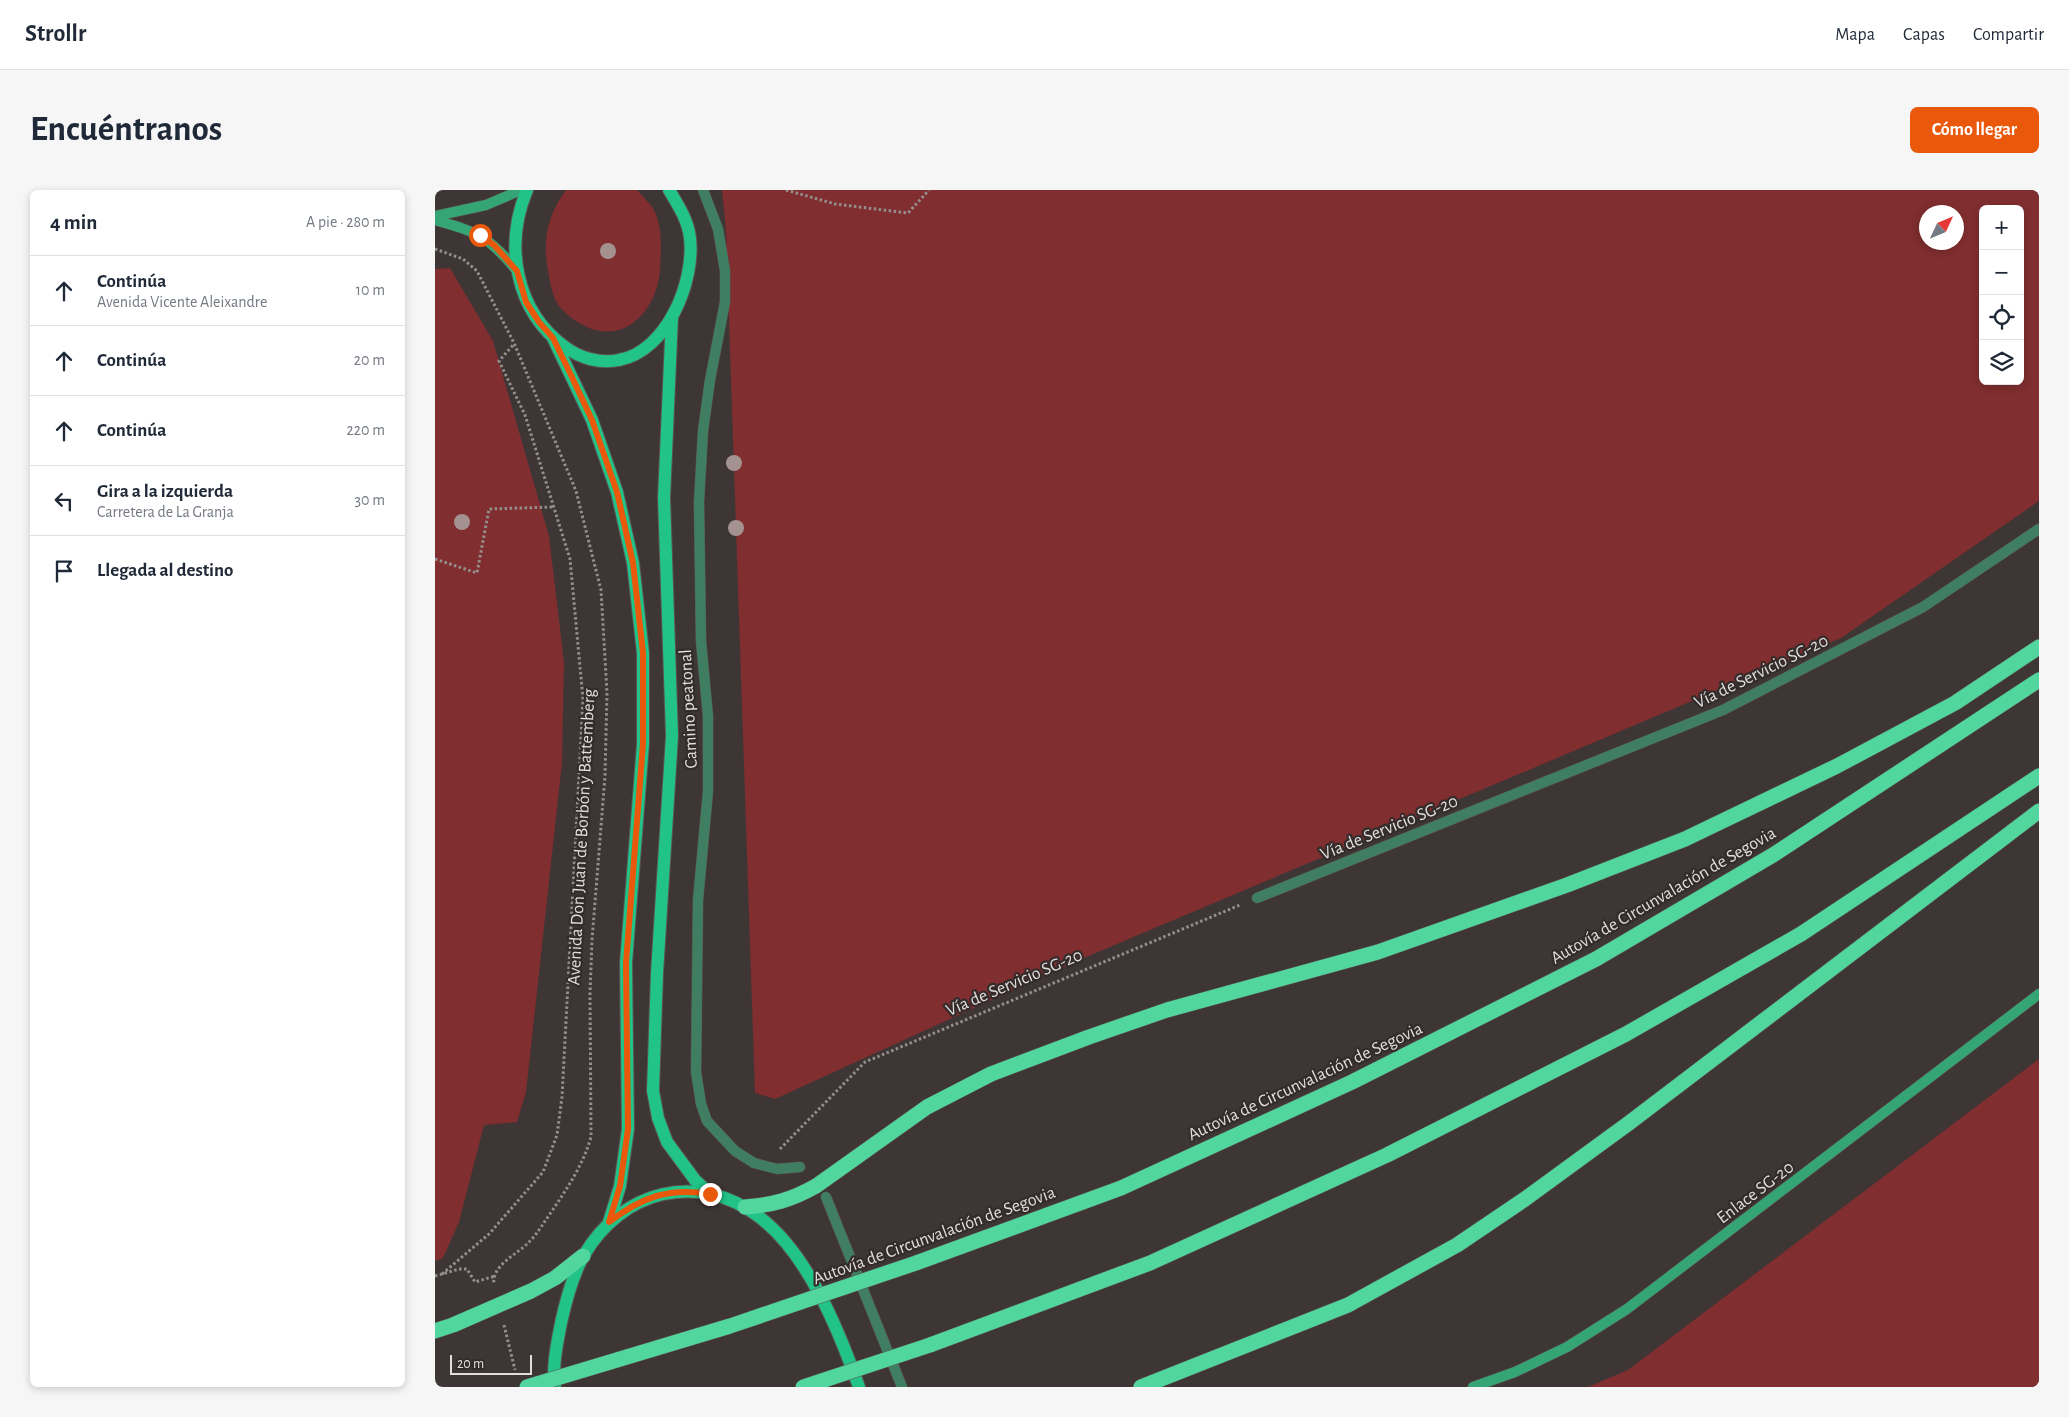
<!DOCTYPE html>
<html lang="es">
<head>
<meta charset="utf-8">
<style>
	:root { --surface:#fff; --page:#f6f6f7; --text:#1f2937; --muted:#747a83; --line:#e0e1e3; --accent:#ea580c }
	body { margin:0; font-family:"Alegreya Sans",sans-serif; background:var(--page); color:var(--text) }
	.controls { position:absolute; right:15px; top:15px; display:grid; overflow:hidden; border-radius:8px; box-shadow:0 2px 8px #0003 }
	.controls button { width:45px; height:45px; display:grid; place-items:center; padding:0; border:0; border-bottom:1px solid var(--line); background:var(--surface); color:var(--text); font:25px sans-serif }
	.compass { position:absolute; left:1484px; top:15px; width:45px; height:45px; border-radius:50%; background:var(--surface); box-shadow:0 2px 8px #0003; rotate:46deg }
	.scale { position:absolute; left:15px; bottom:12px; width:82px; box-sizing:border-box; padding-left:5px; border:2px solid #e2dedd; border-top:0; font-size:14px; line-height:18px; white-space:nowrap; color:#e2dedd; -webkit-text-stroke:4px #332c2b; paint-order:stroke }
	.stop { position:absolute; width:15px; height:15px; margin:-11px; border:4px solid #ea580c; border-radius:50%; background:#fff }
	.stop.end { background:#ea580c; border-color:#fff; box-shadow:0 1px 5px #0008 }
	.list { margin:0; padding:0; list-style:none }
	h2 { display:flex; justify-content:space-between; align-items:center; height:65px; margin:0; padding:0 20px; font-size:21px }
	h2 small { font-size:16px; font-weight:400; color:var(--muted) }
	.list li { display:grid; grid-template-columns:32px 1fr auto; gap:15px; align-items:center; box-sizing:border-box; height:70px; padding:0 20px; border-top:1px solid var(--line) }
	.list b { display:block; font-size:19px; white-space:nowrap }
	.list p { margin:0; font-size:16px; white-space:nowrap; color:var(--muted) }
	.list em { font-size:16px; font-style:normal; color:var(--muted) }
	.icon { flex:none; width:28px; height:28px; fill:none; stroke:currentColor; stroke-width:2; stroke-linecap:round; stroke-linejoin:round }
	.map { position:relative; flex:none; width:1604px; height:1197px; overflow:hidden; border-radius:8px }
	header { display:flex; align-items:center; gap:30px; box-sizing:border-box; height:70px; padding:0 25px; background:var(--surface); border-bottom:1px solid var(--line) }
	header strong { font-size:24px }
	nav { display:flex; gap:28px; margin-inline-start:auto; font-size:18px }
	.intro { display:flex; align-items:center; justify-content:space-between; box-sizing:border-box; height:120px; padding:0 30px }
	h1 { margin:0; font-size:35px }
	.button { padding:12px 22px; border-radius:8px; background:var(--accent); color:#fff; font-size:18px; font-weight:700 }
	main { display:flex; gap:30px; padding:0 30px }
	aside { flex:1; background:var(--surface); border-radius:8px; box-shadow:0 2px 8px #0003 }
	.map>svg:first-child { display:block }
	.green { fill:#802e2f; fill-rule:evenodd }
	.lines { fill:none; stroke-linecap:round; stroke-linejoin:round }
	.street-casing { stroke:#5b5453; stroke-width:11 }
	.secondary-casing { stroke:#5b5453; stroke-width:11 }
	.primary-casing { stroke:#5b5453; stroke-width:14 }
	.highway-casing { stroke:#5b5453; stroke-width:16 }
	.path { stroke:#948e8d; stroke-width:3; stroke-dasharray:2.5 2.5; stroke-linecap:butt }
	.street { stroke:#3f7e60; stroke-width:10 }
	.secondary { stroke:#36a576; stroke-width:10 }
	.primary { stroke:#21c386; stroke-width:12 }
	.highway { stroke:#51d79d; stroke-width:15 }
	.highway-bridge-casing { stroke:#5b5453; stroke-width:16; stroke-linecap:butt }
	.highway-bridge { stroke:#51d79d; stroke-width:15 }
	.tree { fill:#a49290 }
	.route { stroke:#ea580c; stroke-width:6 }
	.labels { text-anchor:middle; stroke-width:4.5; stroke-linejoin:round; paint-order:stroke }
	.street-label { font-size:18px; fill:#e2dedd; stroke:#332c2b }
</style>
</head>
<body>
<header>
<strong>Strollr</strong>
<nav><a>Mapa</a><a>Capas</a><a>Compartir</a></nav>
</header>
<div class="intro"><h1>Encuéntranos</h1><a class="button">Cómo llegar</a></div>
<main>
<aside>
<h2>4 min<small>A pie · 280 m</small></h2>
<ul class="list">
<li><svg class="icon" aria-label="ahead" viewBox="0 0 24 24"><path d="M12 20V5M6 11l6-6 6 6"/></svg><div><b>Continúa</b><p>Avenida Vicente Aleixandre</p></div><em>10 m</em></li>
<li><svg class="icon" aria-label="ahead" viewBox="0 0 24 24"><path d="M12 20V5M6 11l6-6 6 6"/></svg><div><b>Continúa</b></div><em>20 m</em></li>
<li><svg class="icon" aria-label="ahead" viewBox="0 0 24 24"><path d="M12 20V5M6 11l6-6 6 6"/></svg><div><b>Continúa</b></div><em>220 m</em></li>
<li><svg class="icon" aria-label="left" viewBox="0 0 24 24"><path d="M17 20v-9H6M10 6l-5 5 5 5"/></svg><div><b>Gira a la izquierda</b><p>Carretera de La Granja</p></div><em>30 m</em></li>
<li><svg class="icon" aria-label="arrive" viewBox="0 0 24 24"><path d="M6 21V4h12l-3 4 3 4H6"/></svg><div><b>Llegada al destino</b></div></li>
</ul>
</aside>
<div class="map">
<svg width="1604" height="1197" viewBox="0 0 1604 1197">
	<rect width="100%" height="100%" fill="#3d3635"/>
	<path class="green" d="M 131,0 L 202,0 C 207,6 215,13 219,20 C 228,38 226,61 225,80 C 222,121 188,158 146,134 C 137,129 126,121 121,111 C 116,101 114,86 112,75 C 108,47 114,23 131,0 Z
		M 287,0 L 1604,0 L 1604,311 L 1406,448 L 644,770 L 340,909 L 320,903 L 291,41 ZM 1548,19 L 1585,19 L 1585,191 L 1548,191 ZM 1492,22 L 1522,22 L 1522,52 L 1492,52 Z
		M 15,78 L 58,151 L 114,346 L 129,472 L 127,573 L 91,902 L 82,932 L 49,935 L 24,1032 L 8,1068 L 0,1071 L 0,79 Z
		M 1604,869 L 1604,1197 L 1153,1197 L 1193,1180 Z"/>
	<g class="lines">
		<defs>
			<path id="street" d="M 268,0 L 283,39 L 290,81 L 290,112 L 275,190 L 268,241 L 264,312 L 266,451 L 273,526 L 273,601 L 263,710 L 261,882 L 266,914 L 272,931 L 300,961 L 319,973 L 342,979 L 365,977
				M 822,708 L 1288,520 L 1488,417 L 1604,339
				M 391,1007 L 467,1197"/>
			<path id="secondary" d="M 0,26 L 51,15 L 86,0
				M 0,30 C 42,42 54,46 82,81
				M 1038,1197 L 1080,1182 L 1132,1157 L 1192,1119 L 1604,804"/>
			<path id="primary" d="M 92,0 C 69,55 80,121 130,157 C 145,168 165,174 184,170 C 232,161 260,92 255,48 C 253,30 243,15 234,0
				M 237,127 L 229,308 L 237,546 L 222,783 L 218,901 L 223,928 L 232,952 L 260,990 L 275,1004
				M 118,148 L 157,230 L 182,302 L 198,373 L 208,463 L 208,554 L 191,773 L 193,939 L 185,996 L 174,1032
				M 120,1197 C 117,1176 122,1154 126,1133 C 131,1110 137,1086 149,1065 C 187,1000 262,981 323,1026 C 373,1063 404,1141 424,1197"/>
			<path id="highway" d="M 310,1017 C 338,1015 356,1010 381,996 L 492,917 L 556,884 L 654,847 L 732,820 L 943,762 L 1132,695 L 1250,649 L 1402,576 L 1520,513 L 1604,457
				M 481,1073 L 686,998 L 917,892 L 1161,769 L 1338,665 L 1604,490
				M 0,1141 L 18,1135 L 96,1101 L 120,1088 L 148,1066
				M 495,1155 L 715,1073 L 952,965 L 1191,844 L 1366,744 L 1604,586
				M 706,1197 L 913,1115 L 1022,1055 L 1090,1009 L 1194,933 L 1604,621"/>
		</defs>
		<use href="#street" class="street-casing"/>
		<use href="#secondary" class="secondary-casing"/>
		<use href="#primary" class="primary-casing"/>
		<use href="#highway" class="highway-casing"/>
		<path class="path" d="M 351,0 L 400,14 L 473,23 L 494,0
			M 0,59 L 28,69 L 42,81 L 79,153 L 141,301 L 166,400 L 172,503 L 170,586 L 157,750 L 155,803 L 156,947 C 148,975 133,997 117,1021 C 109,1032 103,1043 94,1052 C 83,1064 56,1075 59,1095
			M 0,369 L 42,383 L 54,319 L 118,317
			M 345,959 L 430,872 L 805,715
			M 7,1084 L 54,1044 L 108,982 L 122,945 L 127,907 L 148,509 L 135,369 L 90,225 L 64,171 L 79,154
			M 0,1086 L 24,1079 L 32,1079 L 40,1092 L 60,1086
			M 69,1135 L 80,1180"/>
		<use href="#street" class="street"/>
		<use href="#secondary" class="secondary"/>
		<use href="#primary" class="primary"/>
		<use href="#highway" class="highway"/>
		<defs>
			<path id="highway-bridge" d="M 92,1197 L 295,1136 L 481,1073
				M 368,1197 L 495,1155"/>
		</defs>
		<use href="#highway-bridge" class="highway-bridge-casing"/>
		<use href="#highway-bridge" class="highway-bridge"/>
	</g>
	<g class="tree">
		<circle cx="173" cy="61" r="8"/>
		<circle cx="299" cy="273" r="8"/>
		<circle cx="27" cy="332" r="8"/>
		<circle cx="301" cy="338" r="8"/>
	</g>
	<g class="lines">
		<path class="route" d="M 45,45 L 59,55 L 82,81 L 91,112 L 104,132 L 118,148 L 136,185 L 157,230 L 182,302 L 198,373 L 208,463 L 208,554 L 191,773 L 193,939 L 185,996 L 174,1032 C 207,1007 234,997 275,1004"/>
	</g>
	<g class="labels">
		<g class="street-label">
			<text transform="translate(1326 481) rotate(-26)" y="6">Vía de Servicio SG-20</text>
			<text transform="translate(253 519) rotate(-93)" y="6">Camino peatonal</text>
			<text transform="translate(954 637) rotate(-22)" y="6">Vía de Servicio SG-20</text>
			<text transform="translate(146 647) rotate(-87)" y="6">Avenida Don Juan de Borbón y Battemberg</text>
			<text transform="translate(1228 705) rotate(-30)" y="6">Autovía de Circunvalación de Segovia</text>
			<text transform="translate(579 792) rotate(-23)" y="6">Vía de Servicio SG-20</text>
			<text transform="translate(870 891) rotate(-25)" y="6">Autovía de Circunvalación de Segovia</text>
			<text transform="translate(1320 1002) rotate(-37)" y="6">Enlace SG-20</text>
			<text transform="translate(499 1045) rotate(-20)" y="6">Autovía de Circunvalación de Segovia</text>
		</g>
	</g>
</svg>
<div class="controls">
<button>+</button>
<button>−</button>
<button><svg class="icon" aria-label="locate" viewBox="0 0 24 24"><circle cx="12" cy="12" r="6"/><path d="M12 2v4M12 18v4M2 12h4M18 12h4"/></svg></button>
<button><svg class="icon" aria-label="layers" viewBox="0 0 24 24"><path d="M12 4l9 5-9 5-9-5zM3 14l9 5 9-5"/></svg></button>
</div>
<svg class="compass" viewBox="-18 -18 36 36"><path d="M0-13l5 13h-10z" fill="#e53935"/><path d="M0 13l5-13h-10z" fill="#747a83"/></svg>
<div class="scale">20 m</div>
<div class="stop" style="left:45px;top:45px"></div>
<div class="stop end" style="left:275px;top:1004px"></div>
</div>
</main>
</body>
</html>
